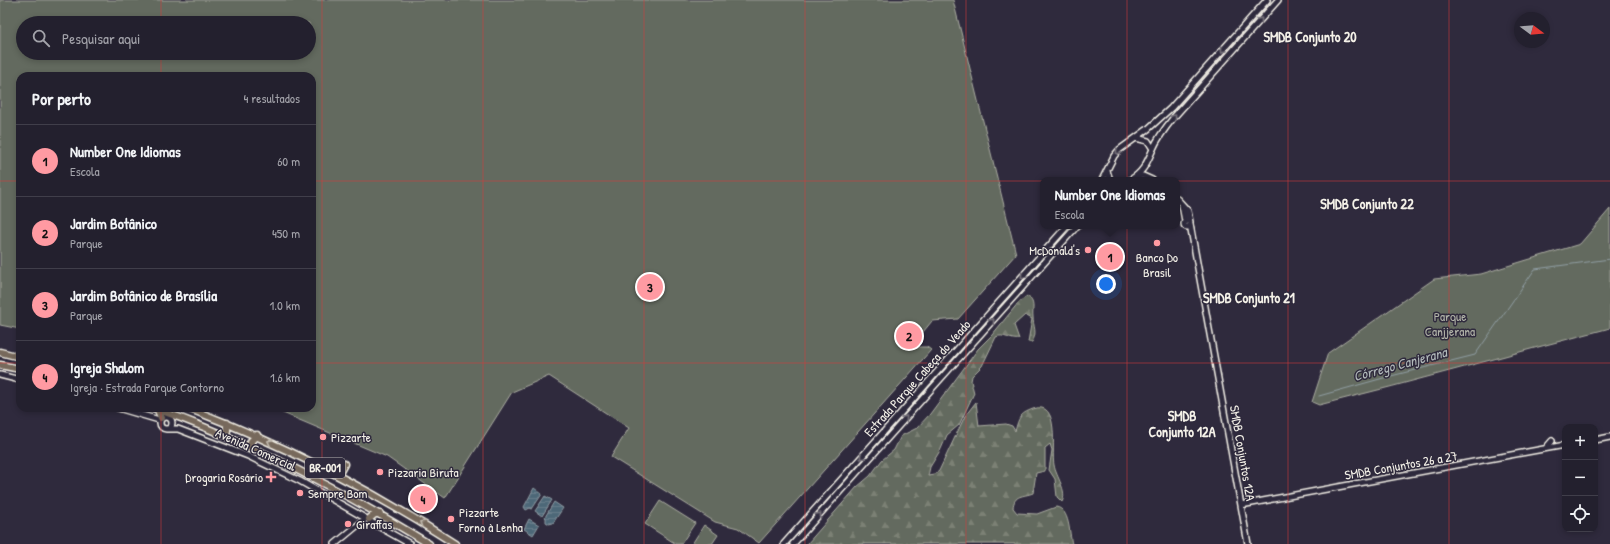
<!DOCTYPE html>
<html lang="pt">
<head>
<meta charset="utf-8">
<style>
	:root { --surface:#23202e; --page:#2f2d3a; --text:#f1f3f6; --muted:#a3a3aa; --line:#403e4a; --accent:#ff9aa2 }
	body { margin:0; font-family:"Patrick Hand",sans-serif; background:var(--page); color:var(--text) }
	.controls { position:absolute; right:12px; bottom:12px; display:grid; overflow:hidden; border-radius:8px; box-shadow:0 2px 6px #0003 }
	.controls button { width:36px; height:36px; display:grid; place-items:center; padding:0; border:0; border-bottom:1px solid var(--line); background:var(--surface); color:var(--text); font:20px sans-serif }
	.compass { position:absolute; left:1514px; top:12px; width:36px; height:36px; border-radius:50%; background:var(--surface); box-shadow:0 2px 6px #0003; rotate:106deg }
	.you { position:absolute; left:1106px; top:284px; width:14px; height:14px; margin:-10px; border:3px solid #fff; border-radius:50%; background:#1a73e8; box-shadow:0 0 0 6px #1a73e833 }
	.badge { display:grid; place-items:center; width:26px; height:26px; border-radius:50%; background:var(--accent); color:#111; font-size:13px; font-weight:700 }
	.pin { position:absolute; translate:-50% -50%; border:2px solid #fff; box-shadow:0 1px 4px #0006 }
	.popup { position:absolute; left:1040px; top:177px; width:140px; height:52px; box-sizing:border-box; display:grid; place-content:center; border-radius:8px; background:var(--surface); filter:drop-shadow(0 1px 3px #0005); font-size:13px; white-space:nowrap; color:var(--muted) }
	.popup b { font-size:15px; color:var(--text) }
	.popup::after { content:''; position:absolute; left:50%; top:100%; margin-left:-8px; border:8px solid transparent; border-top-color:var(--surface) }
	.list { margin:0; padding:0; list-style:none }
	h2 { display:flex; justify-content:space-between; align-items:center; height:52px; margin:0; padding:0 16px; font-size:17px }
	h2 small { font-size:13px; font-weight:400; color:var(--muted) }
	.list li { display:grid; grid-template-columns:26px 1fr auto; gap:12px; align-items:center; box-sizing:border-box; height:72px; padding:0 16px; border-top:1px solid var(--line) }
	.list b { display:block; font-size:15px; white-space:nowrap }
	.list p { margin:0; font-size:13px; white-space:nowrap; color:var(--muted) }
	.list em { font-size:13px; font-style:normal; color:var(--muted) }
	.icon { flex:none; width:22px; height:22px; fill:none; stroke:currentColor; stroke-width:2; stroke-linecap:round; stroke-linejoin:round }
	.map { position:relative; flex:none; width:1610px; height:544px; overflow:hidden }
	.search { position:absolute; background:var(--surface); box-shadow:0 2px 6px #0003; left:16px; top:16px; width:300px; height:44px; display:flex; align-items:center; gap:10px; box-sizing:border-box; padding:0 14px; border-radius:22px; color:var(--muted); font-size:15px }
	.panel { position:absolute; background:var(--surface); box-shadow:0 2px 6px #0003; left:16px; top:72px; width:300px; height:340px; border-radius:12px }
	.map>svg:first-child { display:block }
	.green { fill:#646b5e; stroke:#acaea3; fill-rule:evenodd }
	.forest { fill:url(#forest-firs); stroke:#acaea3 }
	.water { fill:url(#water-rules); stroke:#909ea5 }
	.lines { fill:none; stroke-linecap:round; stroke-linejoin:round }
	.stream { stroke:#909ea5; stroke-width:1 }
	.secondary-casing { stroke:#f4f1e8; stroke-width:8 }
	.highway-casing { stroke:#f4f1e8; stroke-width:9 }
	.secondary { stroke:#2f2a3d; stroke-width:5 }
	.highway { stroke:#77695c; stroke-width:6 }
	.oneway { stroke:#747079 }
	.oneway2 { stroke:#c2bbb0 }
	.grid { fill:none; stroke:#d93c3b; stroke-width:1; stroke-opacity:0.55 }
	.poi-dot { fill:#ff9aa2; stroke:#2f2a3d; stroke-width:1.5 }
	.labels { text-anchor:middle; stroke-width:3; stroke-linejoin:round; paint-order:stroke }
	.shield { fill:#2f2a3d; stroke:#b9b5b5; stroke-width:1 }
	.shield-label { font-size:12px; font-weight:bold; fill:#f4f1e8 }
	.poi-label { font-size:13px; fill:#f4f1e8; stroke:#2f2a3d; text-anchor:start }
	.park-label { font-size:13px; fill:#b3b5aa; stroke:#2f2a3d }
	.street-label { font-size:13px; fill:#f4f1e8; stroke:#2f2a3d }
	.neighbourhood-label { font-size:14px; font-weight:bold; fill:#f4f1e8; stroke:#2f2a3d }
	.water-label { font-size:14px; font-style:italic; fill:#b2babb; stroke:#2f2a3d }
</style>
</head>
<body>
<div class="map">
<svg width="1610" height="544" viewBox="0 0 1610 544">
	<defs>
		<pattern id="forest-firs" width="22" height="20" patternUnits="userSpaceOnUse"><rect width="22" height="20" fill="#646b5e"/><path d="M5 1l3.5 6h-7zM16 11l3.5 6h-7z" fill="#7b8175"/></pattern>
		<pattern id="water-rules" width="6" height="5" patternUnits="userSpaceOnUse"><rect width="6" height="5" fill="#4e6778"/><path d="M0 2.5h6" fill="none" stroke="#687d8b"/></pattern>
	</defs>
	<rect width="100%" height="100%" fill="#2f2a3d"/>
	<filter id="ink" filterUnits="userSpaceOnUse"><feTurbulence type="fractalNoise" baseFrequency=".025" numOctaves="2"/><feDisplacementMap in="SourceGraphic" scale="8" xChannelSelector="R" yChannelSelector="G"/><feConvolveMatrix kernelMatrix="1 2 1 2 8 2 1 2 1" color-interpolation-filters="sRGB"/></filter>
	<g filter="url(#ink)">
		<path class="green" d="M 0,0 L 953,0 L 1016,254 L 958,319 L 932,321 L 923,332 L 907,333 L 907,347 L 927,347 L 931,350 L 759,543 L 738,528 L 715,522 L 611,457 L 629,428 L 549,376 L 512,392 L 445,498 L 387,457 L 271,408 L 312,408 L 312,76 L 20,76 L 20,329 L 0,325 ZM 23,23 L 309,23 L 309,53 L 23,53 Z
			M 1610,209 L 1610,328 C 1513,353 1417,381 1319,405 L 1312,402 L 1328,353 L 1434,279 L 1481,274 L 1580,244 Z
			M 660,501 L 695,523 L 681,544 L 676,544 L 645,524 Z
			M 704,525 L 718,535 L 712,544 L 692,544 Z"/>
		<path class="forest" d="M 1027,296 C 1036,302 1032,309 1033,317 C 1033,327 1038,332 1032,342 L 1028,342 L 1032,319 L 1025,315 L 1014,325 L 1019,339 C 1011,341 1003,333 996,337 L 982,366 L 972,376 L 971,381 L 974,393 L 959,425 L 947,435 L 941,449 L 930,467 L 928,476 L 934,475 L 939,471 L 965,416 L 976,402 L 979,426 L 1006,424 L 1012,426 L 1015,431 C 1019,418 1019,414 1033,409 C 1061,399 1051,451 1054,465 C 1056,477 1068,491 1062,502 L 1057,497 L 1055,479 L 1049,470 L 1052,450 L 1050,444 L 1045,448 L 1045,471 L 1036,473 L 1033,493 C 1023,497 1014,494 1013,508 L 1017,513 L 1037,514 L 1056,507 C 1070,509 1069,533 1072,544 L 807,544 L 857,487 L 870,476 L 882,460 L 894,450 L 901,436 L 917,428 L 930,414 L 978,349 L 992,335 L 1019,302 Z"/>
		<path class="water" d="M 534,488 L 542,494 L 532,509 L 530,508 L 526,510 L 524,507 Z
			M 545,496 L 552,500 L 542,516 L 535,511 Z
			M 554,502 L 563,508 L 553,523 L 549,524 L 546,522 L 546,518 L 545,517 Z
			M 529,519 L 539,525 L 533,535 L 524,529 Z"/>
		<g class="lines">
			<path class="stream" d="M 1319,396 L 1387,377 L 1475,355 L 1535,269 L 1610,259"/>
			<defs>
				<path id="secondary" d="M 1136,138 L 1148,141 L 1153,149
					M 1107,171 L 1110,180
					M 1136,177 L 1143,176 L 1152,180
					M 1102,180 L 1114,156 L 1119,150 L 1148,129 L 1171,108 L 1267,0
					M 1130,180 C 1144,172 1147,162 1153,149 C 1158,137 1166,127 1174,117 L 1278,0
					M 1177,199 L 1188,211 L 1190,222
					M 1182,205 L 1185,221
					M1184 224a3 3 0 1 1 6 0a3 3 0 1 1-6 0Z
					M 1190,224 L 1248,544
					M 0,375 L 20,380
					M 118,408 L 159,420
					M160 423a6 6 0 1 1 12 0a6 6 0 1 1-12 0Z
					M 168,429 L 178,429 L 248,456 L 300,481 L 365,518
					M 1595,440 L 1610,437
					M 1546,448 L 1552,441
					M 1241,505 L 1565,445
					M 369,521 L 410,544
					M 335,544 L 364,520
					M 784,544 L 1067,226
					M 793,544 L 1077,226"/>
				<path id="highway" d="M 0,352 L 20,357
					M 0,365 L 20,369
					M 153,408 C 250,441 342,491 429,544
					M 188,408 C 282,444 370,489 455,544
					M 158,410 L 161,418
					M 221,434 L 227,431 L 227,423
					M 251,447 L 251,441 L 257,435
					M 338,475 L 344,464
					M 369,519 L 375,514 L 380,514"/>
			</defs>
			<use href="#secondary" class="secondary-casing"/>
			<use href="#highway" class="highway-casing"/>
			<use href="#secondary" class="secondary"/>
			<use href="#highway" class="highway"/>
		</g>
		<defs><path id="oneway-chevron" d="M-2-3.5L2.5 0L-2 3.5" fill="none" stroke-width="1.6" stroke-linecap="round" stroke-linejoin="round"/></defs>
		<g class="oneway">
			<use href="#oneway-chevron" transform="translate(1260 20) rotate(-48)"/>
			<use href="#oneway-chevron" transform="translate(1223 50) rotate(132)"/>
			<use href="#oneway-chevron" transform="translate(1174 117) rotate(-50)"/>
			<use href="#oneway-chevron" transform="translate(1118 152) rotate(132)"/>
			<use href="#oneway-chevron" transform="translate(1023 276) rotate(132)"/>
			<use href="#oneway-chevron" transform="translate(992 321) rotate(-48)"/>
			<use href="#oneway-chevron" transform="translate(905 418) rotate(-48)"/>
			<use href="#oneway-chevron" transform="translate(862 457) rotate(132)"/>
			<use href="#oneway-chevron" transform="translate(819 515) rotate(-48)"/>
		</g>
		<g class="oneway2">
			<use href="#oneway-chevron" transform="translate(270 442) rotate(-154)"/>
			<use href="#oneway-chevron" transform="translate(422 523) rotate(-148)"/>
		</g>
	</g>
	<path class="grid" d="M 161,0 L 161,23M 322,0 L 322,544M 483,0 L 483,544M 644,0 L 644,544M 805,0 L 805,544M 966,0 L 966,544M 1127,0 L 1127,544M 1288,0 L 1288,544M 1449,0 L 1449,544M 161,53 L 161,76M 0,181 L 20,181M 312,181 L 1610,181M 0,363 L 20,363M 312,363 L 1610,363M 161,408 L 161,544"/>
	<g class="poi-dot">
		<circle cx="1157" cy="243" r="4"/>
		<circle cx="1088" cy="250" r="4"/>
		<circle cx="323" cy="437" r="4"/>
		<circle cx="380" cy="472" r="4"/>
		<path d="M269 471h4v4h4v4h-4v4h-4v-4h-4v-4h4z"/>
		<circle cx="300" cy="493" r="4"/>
		<circle cx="451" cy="519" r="4"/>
		<circle cx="348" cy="524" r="4"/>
	</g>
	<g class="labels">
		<rect class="shield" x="305" y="458" width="40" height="20" rx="3"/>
		<g class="shield-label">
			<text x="325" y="472">BR-001</text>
		</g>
		<g class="poi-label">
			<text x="1080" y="255" text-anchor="end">McDonald's</text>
			<text x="1157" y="262" text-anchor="middle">Banco Do<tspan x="1157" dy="15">Brasil</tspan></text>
			<text x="331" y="442">Pizzarte</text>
			<text x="388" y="477">Pizzaria Biruta</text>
			<text x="263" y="482" text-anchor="end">Drogaria Rosário</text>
			<text x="308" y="498">Sempre Bom</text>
			<text x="459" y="517">Pizzarte<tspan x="459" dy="15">Forno à Lenha</tspan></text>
			<text x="356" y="529">Giraffas</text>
		</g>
		<g class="park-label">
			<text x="1450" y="321">Parque<tspan x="1450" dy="15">Canjjerana</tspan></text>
		</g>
		<g class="street-label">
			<text transform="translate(917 378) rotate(-48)" y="5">Estrada Parque Cabeça do Veado</text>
			<text transform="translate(256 449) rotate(24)" y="5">Avenida Comercial</text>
			<text transform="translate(1243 453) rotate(80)" y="5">SMDB Conjuntos 12A</text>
			<text transform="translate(1401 465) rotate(-10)" y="5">SMDB Conjuntos 26 a 27</text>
		</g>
		<g class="neighbourhood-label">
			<text x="1310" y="42">SMDB Conjunto 20</text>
			<text x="1367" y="209">SMDB Conjunto 22</text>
			<text x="1249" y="303">SMDB Conjunto 21</text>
			<text x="1182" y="421">SMDB<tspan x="1182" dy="16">Conjunto 12A</tspan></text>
		</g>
		<g class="water-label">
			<text transform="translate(1400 364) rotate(-15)" y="5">Córrego Canjerana</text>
		</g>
	</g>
</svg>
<div class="controls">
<button>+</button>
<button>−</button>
<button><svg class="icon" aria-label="locate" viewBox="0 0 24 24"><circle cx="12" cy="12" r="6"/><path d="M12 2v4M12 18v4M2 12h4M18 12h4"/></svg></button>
</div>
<svg class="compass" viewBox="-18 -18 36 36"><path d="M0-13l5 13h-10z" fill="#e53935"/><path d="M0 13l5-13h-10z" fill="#a3a3aa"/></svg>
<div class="you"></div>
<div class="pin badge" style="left:1110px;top:257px">1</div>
<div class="popup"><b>Number One Idiomas</b>Escola</div>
<div class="pin badge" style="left:909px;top:336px">2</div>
<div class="pin badge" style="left:650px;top:287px">3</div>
<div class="pin badge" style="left:423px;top:499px">4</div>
<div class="search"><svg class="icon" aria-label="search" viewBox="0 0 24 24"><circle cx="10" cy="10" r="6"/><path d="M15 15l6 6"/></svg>Pesquisar aqui</div>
<section class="panel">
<h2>Por perto<small>4 resultados</small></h2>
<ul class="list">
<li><span class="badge">1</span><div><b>Number One Idiomas</b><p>Escola</p></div><em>60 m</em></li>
<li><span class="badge">2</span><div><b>Jardim Botânico</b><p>Parque</p></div><em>450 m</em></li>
<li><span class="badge">3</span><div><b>Jardim Botânico de Brasília</b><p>Parque</p></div><em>1.0 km</em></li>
<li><span class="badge">4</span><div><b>Igreja Shalom</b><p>Igreja · Estrada Parque Contorno</p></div><em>1.6 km</em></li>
</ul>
</section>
</div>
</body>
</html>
